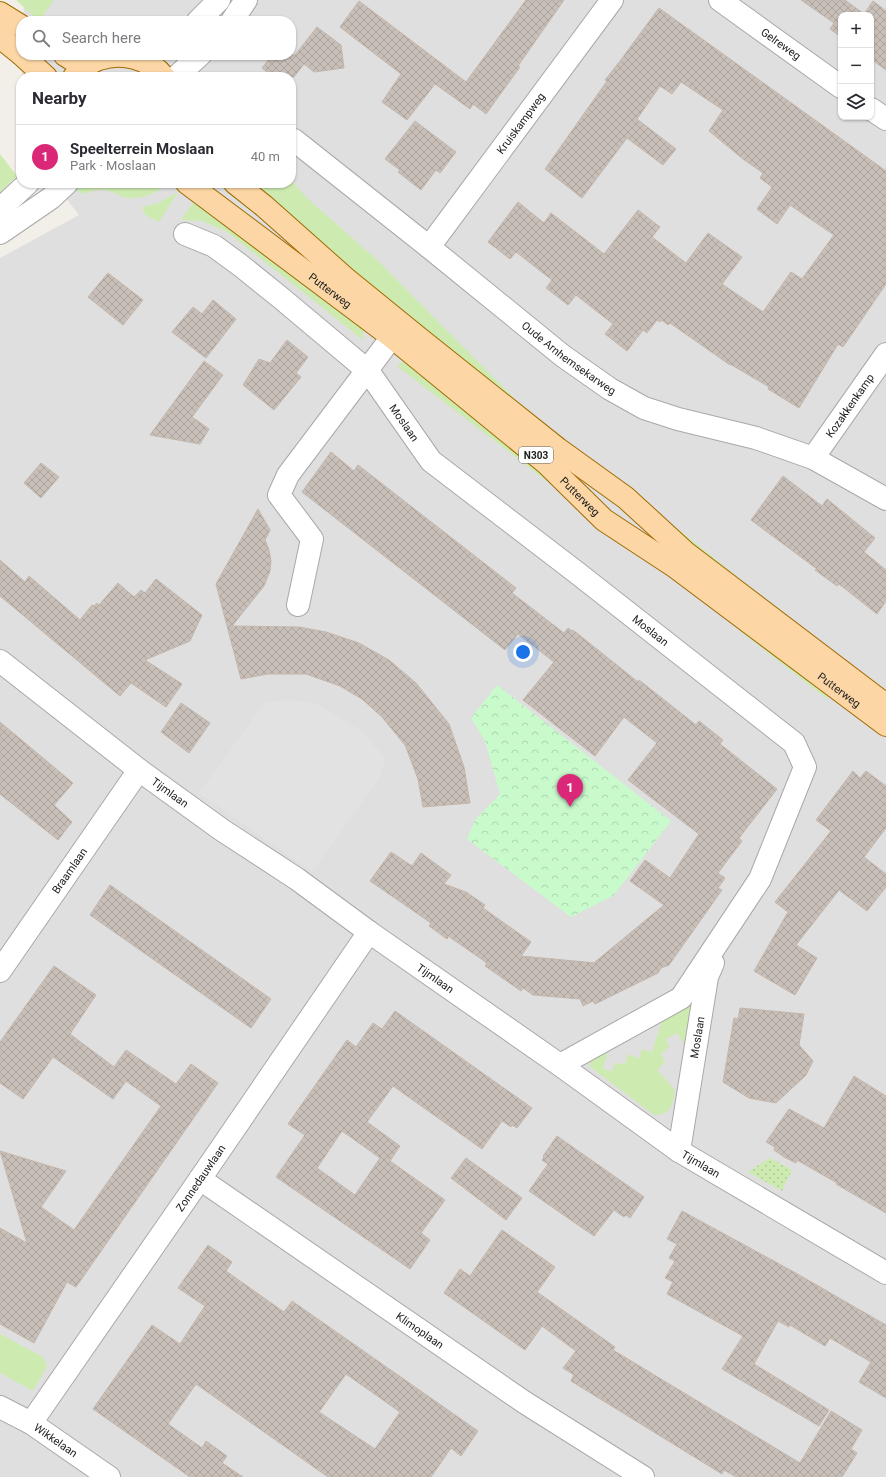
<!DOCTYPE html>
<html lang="en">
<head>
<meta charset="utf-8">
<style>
	:root { --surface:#fff; --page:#f2f2f3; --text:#2b2b33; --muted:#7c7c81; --line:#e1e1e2; --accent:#db2777 }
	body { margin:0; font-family:Roboto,sans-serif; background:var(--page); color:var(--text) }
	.controls { position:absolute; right:12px; top:12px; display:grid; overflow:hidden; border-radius:8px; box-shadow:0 1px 3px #0004 }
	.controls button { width:36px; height:36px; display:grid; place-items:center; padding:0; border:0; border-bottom:1px solid var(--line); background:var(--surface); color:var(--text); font:20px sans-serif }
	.you { position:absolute; left:523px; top:652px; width:14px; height:14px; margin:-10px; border:3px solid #fff; border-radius:50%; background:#1a73e8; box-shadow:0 0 0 6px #1a73e833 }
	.badge { display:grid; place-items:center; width:26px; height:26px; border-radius:50%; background:var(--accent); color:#fff; font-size:13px; font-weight:700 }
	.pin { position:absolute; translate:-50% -33px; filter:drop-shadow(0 1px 2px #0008) }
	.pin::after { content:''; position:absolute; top:21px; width:14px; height:12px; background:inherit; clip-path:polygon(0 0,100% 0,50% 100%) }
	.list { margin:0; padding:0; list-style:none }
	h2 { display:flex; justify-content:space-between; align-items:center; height:52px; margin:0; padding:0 16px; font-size:17px }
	h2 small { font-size:13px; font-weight:400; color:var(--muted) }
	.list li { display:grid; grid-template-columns:26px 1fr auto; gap:12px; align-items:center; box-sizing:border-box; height:64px; padding:0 16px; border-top:1px solid var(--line) }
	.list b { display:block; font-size:15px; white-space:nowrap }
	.list p { margin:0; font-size:13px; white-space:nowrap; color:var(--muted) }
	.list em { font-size:13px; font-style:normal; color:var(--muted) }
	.icon { flex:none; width:22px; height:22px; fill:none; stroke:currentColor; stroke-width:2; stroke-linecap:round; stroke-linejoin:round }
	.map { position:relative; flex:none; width:886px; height:1477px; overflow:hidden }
	.search { position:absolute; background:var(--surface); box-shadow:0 1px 3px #0004; left:16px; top:16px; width:280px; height:44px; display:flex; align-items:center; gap:10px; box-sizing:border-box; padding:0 14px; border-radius:16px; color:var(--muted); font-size:15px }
	.panel { position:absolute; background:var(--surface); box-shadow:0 1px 3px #0004; left:16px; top:72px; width:280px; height:116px; border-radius:16px }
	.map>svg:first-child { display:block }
	.residential { fill:#e0dfdf; fill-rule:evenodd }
	.grass { fill:#cdebb0 }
	.park { fill:url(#park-crowns) }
	.garden { fill:url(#garden-dots) }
	.parking { fill:#e2e2e2 }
	.building { fill:url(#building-cross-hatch); stroke:#c4b6ab; fill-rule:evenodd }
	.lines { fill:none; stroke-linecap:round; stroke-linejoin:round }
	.minor-casing { stroke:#a9a9a9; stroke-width:24 }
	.major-casing { stroke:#a06b00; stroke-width:24 }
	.minor { stroke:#fff; stroke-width:22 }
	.major { stroke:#fcd6a4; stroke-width:22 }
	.labels { text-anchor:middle; stroke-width:3; stroke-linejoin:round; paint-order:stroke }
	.shield { fill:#fff; stroke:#646464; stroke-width:1 }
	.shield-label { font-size:10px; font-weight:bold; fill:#222 }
	.street-label { font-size:11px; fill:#222; stroke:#fff }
</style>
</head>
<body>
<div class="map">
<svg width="886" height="1477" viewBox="0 0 886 1477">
	<defs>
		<pattern id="park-crowns" width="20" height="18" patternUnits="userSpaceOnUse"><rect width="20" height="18" fill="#c8facc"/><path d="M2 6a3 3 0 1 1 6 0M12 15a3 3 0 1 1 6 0" fill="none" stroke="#acd6af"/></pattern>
		<pattern id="garden-dots" width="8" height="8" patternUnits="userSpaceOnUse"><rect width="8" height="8" fill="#cdebb0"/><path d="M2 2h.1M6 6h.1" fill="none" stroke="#b0c997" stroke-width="1.8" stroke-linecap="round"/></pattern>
		<pattern id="building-cross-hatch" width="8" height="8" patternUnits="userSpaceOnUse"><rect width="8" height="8" fill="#c7bfb8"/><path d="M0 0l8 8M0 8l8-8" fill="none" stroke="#aba49e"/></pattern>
	</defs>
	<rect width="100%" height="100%" fill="#f2efe9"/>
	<path class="residential" d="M 24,0 L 886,0 L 886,1477 L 0,1477 L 0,258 L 79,215 L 54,183 L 291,183 L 291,77 L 22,77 L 23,55 L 291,55 L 291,21 L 23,21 ZM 841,15 L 871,15 L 871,117 L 841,117 Z"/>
	<path class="grass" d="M 16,0 L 54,0 L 39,21 Z
		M 0,154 L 17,176 L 0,192 Z
		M 291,180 L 306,197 L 376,259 L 522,406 L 601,473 L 520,410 L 249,183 L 291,183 Z
		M 86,183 L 165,183 L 167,184 C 158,194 137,201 123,197 C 115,194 108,189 99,190 C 94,190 89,192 84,194 L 74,189 Z
		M 178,192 L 159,222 C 151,218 143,216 142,207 L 158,203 Z
		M 195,200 L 363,323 L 363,340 L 227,232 L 202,221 L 181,220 Z
		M 407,359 L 530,460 L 561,492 L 397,366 Z
		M 679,530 L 760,595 L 757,599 L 678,534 Z
		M 744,626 L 830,694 L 826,698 L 740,631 Z
		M 689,1003 L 695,1007 L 686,1047 L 677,1033 L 666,1039 L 669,1047 L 661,1054 L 665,1062 L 657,1070 L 675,1090 C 673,1105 671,1115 654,1115 L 589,1066 L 592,1059 L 608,1049 L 603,1069 L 612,1071 L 615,1063 L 625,1064 L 628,1054 L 639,1059 L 642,1049 L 652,1052 L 662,1021 L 682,1005 Z
		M 0,1334 L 43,1357 L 47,1366 L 33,1391 L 0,1373 Z"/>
	<path class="park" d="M 497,685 L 671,821 L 614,895 L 571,917 L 467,839 L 475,820 L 500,794 L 485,741 L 471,718 Z"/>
	<path class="garden" d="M 770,1158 L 792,1170 L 782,1191 L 748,1172 Z"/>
	<path class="parking" d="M 290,700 L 315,703 L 359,729 L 386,759 L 378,780 L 312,872 L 199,793 L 265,702 Z"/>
	<path class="building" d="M 526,0 L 564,0 L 518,66 L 520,67 L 486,114 L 473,104 L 470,109 L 435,84 L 407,120 L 382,102 L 401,74 L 340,27 L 359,1 L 466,82 Z
		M 801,0 L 845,0 L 864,14 L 873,1 L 886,11 L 886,70 L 871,59 L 871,15 L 841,15 L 841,37 L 830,29 L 834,23 Z
		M 659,8 L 886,171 L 886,284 L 843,347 L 838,344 L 799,408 L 768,389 L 769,387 L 730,364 L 730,365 L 670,323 L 668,325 L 662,320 L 660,322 L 657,320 L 647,333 L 643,330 L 627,351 L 605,334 L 613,324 L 576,295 L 568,305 L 546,288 L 552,280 L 516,252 L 510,259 L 488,242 L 518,202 L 544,223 L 551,213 L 604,254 L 638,210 L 660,227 L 652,237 L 686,263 L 708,233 L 742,257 L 722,284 L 763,312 L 791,272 L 802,279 L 834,235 L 790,205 L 777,224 L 757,209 L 772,187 L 760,178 L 763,173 L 743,159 L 709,131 L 723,110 L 681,82 L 672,94 L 660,86 L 637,119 L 676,149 L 663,165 L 627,138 L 582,198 L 545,169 L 607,81 L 605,80 L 620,61 Z
		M 317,27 L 341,45 L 344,68 L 314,72 L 304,64 L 294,77 L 273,77 L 262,68 L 272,55 L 295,55 Z
		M 415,121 L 456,152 L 440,173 L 436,170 L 421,190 L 398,172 L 400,170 L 385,159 Z
		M 108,273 L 143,300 L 123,325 L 88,297 Z
		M 213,300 L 236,319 L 206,358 L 172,332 L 193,307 L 202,314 Z
		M 287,340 L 308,357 L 296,373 L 301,377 L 274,410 L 243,385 L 259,359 L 270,363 Z
		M 204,361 L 223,375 L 192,417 L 209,429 L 200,444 L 150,435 Z
		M 331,452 L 354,471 L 358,465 L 516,588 L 512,593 L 564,633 L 568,628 L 572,631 L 573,630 L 638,682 L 639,680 L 696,725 L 699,721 L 723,740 L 720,744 L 777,789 L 739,838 L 742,841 L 718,873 L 725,878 L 718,888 L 722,890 L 669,965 L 661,968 L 658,973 L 595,1004 L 593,1001 L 583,1006 L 580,999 L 533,995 L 523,988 L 521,991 L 485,966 L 487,963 L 448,936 L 447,939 L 429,926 L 431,923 L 370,881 L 391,852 L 412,866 L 421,853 L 451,875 L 444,884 L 466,892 L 485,905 L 483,908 L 531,942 L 521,956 L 596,963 L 595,962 L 664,905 L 630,881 L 645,860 L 670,878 L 699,834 L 628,780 L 657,743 L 624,717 L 595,756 L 523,700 L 554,662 L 518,634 L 505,650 L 302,492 Z
		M 41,463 L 59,477 L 41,498 L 24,483 Z
		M 783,476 L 822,506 L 827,499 L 875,538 L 864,552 L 886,570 L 886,601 L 877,614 L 839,584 L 837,586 L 815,570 L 817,569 L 751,520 Z
		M 258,509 L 270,530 L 265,540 L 269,550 L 271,561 L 270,571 L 264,586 L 232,626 L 299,627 L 326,632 L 359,643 L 389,660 L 416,683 L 449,724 L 464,767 L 470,803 L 423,807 L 418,779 L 405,745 L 382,717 L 362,699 L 340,686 L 306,674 L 268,674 L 241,679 L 216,584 Z
		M 0,560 L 25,582 L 29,576 L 80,620 L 92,605 L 94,606 L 97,603 L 99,605 L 118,583 L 134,597 L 141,590 L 145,593 L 156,579 L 202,615 L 190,641 L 145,660 L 182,684 L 166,707 L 131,683 L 120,696 L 0,596 Z
		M 181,703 L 210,723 L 189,753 L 161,732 Z
		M 0,722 L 73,783 L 54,805 L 72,822 L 58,840 L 0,794 Z
		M 853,771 L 860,778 L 866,771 L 886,786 L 886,828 L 864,857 L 886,874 L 886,887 L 867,911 L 839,890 L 796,945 L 817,958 L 795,995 L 754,971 L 788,912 L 775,902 L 831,831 L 816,820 Z
		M 110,885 L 271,999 L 251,1028 L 90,915 Z
		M 54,966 L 96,995 L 70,1034 L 114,1067 L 126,1050 L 176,1084 L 191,1064 L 218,1083 L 76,1287 L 67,1282 L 34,1343 L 0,1324 L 0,1228 L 27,1243 L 0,1151 L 66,1171 L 41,1207 L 74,1230 L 161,1106 L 126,1081 L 113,1099 L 53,1057 L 23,1099 L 0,1083 L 0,1042 Z
		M 740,1008 L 804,1014 L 799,1045 L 813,1061 L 806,1075 L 776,1103 L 749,1098 L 723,1082 L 734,1018 L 738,1019 Z
		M 395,1011 L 532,1108 L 517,1128 L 512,1125 L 511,1127 L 502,1121 L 482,1149 L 393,1086 L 367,1122 L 400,1146 L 390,1161 L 445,1200 L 421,1233 L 430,1240 L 410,1269 L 276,1177 L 305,1135 L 288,1124 L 347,1040 L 356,1047 L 373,1023 L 382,1029 ZM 342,1131 L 380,1158 L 355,1195 L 317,1168 Z
		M 854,1076 L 886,1096 L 886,1213 L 836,1184 L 837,1183 L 797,1160 L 796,1163 L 784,1157 L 774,1150 L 775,1147 L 766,1142 L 789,1109 L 824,1128 Z
		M 557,1136 L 644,1197 L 630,1218 L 626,1215 L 624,1217 L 614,1210 L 594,1236 L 529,1191 L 548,1164 L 542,1160 L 544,1157 L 543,1156 Z
		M 466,1158 L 522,1198 L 506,1220 L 451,1178 Z
		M 682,1211 L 794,1272 L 886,1325 L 886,1398 L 859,1382 L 871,1362 L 830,1338 L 825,1346 L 790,1325 L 789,1327 L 778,1321 L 754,1364 L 829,1410 L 819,1426 L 722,1369 L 743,1336 L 667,1294 L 673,1282 L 665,1278 L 675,1261 L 669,1258 L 677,1244 L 667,1239 Z
		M 502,1230 L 555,1267 L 537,1292 L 615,1347 L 613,1350 L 800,1463 L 831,1411 L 862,1430 L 851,1449 L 857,1453 L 842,1477 L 736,1477 L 724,1470 L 722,1474 L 571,1381 L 574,1375 L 563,1368 L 576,1351 L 542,1326 L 525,1350 L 444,1293 L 460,1269 L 470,1276 Z
		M 208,1245 L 232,1262 L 226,1271 L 284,1312 L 292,1301 L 478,1431 L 461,1456 L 451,1448 L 431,1477 L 328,1477 L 196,1384 L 168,1424 L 202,1448 L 206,1441 L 227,1456 L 222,1463 L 243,1477 L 190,1477 L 93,1409 L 152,1325 L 180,1344 L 205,1306 L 178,1288 ZM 346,1374 L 400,1412 L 375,1449 L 319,1412 Z"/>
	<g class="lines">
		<defs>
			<g id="minor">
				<path id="s1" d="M 720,0 L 841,87"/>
				<path d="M 198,21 L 219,0"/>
				<path d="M 232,21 L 246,0"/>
				<path d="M 176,77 L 200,55"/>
				<path d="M 871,109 L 886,119"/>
				<path id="s2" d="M 294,140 L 429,247 L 563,356 L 610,389 L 644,408 L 678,419 L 756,438 L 813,458 L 886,499"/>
				<path d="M 0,209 L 28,183"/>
				<path d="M 0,233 L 51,198 L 67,183"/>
				<path id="s3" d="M 185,234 L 214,246 L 240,265 L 281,298 L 368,371 L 431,461 L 576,572 L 794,743 L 805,767 L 760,879 L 681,998 L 560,1065"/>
				<path id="s4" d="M 429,247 L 612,0"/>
				<path id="s5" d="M 813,458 L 886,354"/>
				<path d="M 298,605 L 312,539 L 279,495 L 288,475 L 392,337"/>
				<path id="s6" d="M 0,661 L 139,770 L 222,830 L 297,879 L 369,932 L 560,1065 L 679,1151 L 886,1273"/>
				<path id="s7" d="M 0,971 L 139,770"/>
				<path id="s8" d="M 679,1151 L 707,977 L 713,963"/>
				<path id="s9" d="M 200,1179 L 524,1402 L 643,1477"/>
				<path id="s10" d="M 0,1407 L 31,1423 L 109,1477"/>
				<path id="s11" d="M 31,1423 L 200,1179 L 369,932"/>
			</g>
			<g id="major">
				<path d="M 0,13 L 21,26"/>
				<path d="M 0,37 L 21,54"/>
				<path d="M 22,55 L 46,77"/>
				<path d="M 65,55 L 84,67"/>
				<path d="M 74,77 C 81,70 89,62 99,59 C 122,51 149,58 164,77"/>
				<path id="s12" d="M 187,183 L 392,337 L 546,463 L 604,520 L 674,566 L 886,725"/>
				<path d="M 235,183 L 264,206 L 345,278 L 420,339 L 558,449 L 626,498 L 686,553 L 886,705"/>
			</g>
		</defs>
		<use href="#minor" class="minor-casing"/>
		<use href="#major" class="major-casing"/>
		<use href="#minor" class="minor"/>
		<use href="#major" class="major"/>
	</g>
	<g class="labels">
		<rect class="shield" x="519" y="447" width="34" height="16" rx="3"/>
		<g class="shield-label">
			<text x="536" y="459">N303</text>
		</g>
		<g class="street-label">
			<text dy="4" stroke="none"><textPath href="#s1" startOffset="75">Gelreweg</textPath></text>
			<text dy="4" stroke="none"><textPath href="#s4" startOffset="154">Kruiskampweg</textPath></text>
			<text dy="4" stroke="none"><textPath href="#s12" startOffset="179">Putterweg</textPath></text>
			<text dy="4" stroke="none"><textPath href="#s2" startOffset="351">Oude Arnhemsekarweg</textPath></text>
			<text dy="4" stroke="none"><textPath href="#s5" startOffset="64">Kozakkenkamp</textPath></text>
			<text dy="4" stroke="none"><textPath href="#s3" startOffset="293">Moslaan</textPath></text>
			<text dy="4" stroke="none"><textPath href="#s12" startOffset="503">Putterweg</textPath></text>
			<text dy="4" stroke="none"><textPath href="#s3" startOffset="617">Moslaan</textPath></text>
			<text dy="4" stroke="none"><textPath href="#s12" startOffset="827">Putterweg</textPath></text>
			<text dy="4" stroke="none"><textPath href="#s6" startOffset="215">Tijmlaan</textPath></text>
			<text dy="4" stroke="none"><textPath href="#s7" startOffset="122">Braamlaan</textPath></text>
			<text dy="4" stroke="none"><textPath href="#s6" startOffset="539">Tijmlaan</textPath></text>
			<text dy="4" stroke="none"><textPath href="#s8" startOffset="115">Moslaan</textPath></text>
			<text dy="4" stroke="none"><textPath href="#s6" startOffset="863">Tijmlaan</textPath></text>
			<text dy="4" stroke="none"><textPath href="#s11" startOffset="298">Zonnedauwlaan</textPath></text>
			<text dy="4" stroke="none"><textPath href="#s9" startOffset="267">Klimoplaan</textPath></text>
			<text dy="4" stroke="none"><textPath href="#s10" startOffset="65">Wikkelaan</textPath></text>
		</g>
	</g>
</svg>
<div class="controls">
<button>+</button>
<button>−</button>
<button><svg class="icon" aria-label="layers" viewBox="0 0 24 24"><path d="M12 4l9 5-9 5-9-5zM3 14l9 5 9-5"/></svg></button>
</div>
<div class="you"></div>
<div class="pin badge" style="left:570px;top:807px">1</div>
<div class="search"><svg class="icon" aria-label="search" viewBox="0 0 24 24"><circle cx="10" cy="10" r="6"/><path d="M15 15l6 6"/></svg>Search here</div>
<section class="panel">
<h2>Nearby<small></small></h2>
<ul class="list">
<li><span class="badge">1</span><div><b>Speelterrein Moslaan</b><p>Park · Moslaan</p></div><em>40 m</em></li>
</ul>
</section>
</div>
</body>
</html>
